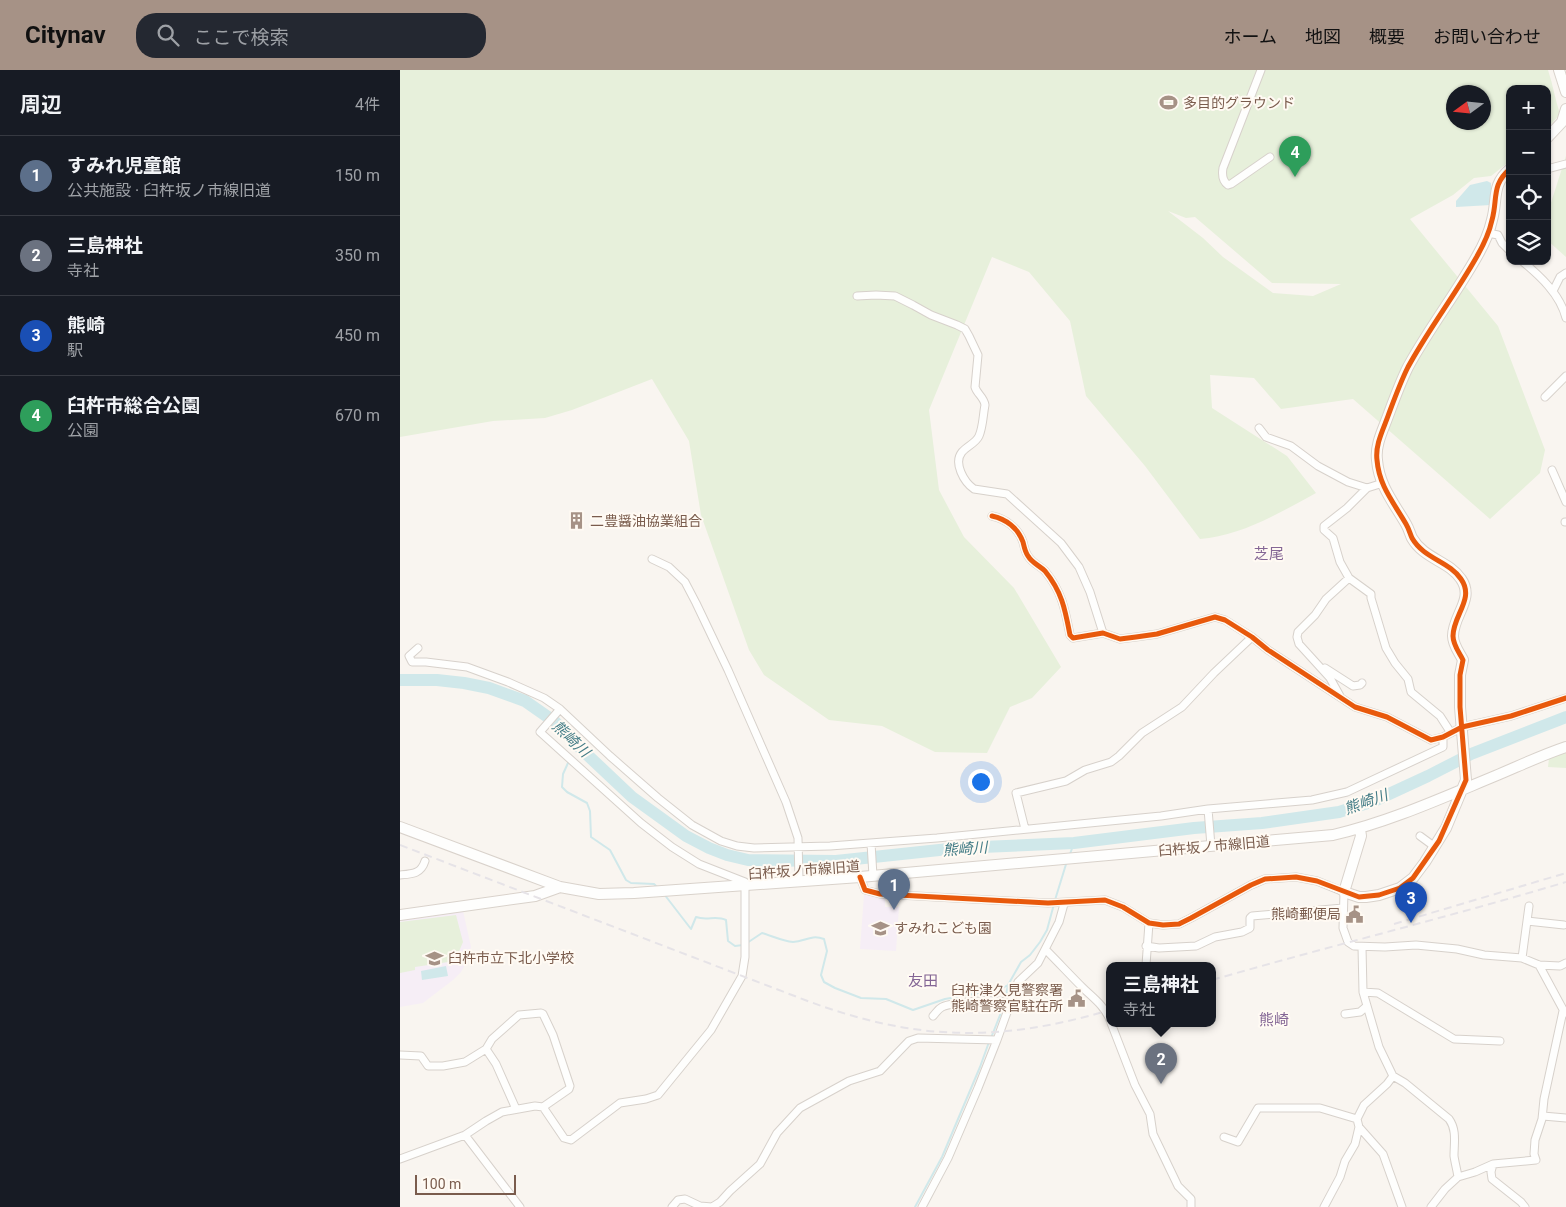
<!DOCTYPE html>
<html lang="ja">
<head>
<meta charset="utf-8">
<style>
	:root { --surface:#171b24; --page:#242831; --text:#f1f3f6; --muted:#9ea1a6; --line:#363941; --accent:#a69286 }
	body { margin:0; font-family:Roboto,"Noto Sans JP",sans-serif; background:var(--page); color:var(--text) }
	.controls { position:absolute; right:15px; top:15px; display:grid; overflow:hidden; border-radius:10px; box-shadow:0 1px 4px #0004 }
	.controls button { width:45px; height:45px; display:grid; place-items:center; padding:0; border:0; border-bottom:1px solid var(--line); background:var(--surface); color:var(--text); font:25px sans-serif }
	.compass { position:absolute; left:1046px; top:15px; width:45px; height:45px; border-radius:50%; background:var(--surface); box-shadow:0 1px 4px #0004; rotate:255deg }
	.scale { position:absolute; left:15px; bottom:12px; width:101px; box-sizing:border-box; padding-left:5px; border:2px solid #7a5c4d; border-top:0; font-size:14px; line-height:18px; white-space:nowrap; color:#7a5c4d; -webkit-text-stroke:4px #fffaf3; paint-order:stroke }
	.you { position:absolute; left:580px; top:711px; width:18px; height:18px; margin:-12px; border:4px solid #fff; border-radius:50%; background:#1a73e8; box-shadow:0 0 0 8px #1a73e833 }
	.badge { display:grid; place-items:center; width:32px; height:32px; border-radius:50%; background:var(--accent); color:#fff; font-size:16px; font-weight:700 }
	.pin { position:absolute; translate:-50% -41px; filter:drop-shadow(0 1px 2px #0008) }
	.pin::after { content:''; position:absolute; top:26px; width:18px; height:15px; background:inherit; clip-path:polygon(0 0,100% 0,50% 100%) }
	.popup { position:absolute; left:706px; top:892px; width:110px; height:65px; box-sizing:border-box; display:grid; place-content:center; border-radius:10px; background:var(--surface); filter:drop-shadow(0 1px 4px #0005); font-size:16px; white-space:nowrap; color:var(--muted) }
	.popup b { font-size:19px; color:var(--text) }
	.popup::after { content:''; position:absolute; left:50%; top:100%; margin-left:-10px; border:10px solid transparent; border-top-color:var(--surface) }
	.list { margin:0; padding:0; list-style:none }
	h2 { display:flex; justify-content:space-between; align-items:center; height:65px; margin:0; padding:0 20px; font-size:21px }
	h2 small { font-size:16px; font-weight:400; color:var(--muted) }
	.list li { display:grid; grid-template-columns:32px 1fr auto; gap:15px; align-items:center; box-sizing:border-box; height:80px; padding:0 20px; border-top:1px solid var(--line) }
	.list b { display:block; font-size:19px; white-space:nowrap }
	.list p { margin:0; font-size:16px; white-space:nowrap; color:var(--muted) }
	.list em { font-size:16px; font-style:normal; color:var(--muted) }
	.icon { flex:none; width:28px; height:28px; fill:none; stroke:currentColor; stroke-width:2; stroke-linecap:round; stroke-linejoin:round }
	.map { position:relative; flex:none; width:1166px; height:1137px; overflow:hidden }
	header { display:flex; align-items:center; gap:30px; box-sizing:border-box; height:70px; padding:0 25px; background:var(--accent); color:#111 }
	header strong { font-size:24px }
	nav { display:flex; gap:28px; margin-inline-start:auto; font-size:18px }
	.search { width:350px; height:45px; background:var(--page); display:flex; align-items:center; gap:12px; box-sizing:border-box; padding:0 18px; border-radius:20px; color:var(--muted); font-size:19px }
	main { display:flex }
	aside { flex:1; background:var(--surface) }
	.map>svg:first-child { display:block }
	.education { fill:#f6eef6 }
	.green { fill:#e7f0db; fill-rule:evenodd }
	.water { fill:#d0e8ea }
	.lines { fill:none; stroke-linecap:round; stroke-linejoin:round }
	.stream { stroke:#d0e8ea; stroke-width:2 }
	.river { stroke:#d0e8ea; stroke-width:12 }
	.street-casing { stroke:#d7d1cb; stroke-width:9 }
	.secondary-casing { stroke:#d9d2cb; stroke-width:12 }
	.street { stroke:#fefefd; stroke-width:7 }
	.secondary { stroke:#fefefd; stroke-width:10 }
	.rail { stroke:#e6e3e7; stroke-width:2; stroke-dasharray:8 5; stroke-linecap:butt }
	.cycleway-casing { stroke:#fffaf3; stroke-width:8 }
	.cycleway { stroke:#e8590c; stroke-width:5 }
	.labels { text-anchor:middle; stroke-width:4; stroke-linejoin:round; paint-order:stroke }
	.poi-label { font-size:14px; fill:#7a5c4d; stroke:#fffaf3; text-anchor:start }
	.street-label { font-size:14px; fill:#7a5c4d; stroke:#fffaf3 }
	.neighbourhood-label { font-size:15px; fill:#846695; stroke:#fffaf3 }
	.water-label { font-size:15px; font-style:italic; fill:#437c86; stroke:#fffaf3 }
</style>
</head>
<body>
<header>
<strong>Citynav</strong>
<div class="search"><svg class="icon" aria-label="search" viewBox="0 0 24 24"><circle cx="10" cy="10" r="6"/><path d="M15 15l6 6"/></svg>ここで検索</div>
<nav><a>ホーム</a><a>地図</a><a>概要</a><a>お問い合わせ</a></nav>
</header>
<main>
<aside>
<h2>周辺<small>4件</small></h2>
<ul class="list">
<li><span class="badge" style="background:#5c6f8a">1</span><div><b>すみれ児童館</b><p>公共施設 · 臼杵坂ノ市線旧道</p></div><em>150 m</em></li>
<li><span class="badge" style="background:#6b7280">2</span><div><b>三島神社</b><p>寺社</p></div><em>350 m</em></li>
<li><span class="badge" style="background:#1a4fb4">3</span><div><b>熊崎</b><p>駅</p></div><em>450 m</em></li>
<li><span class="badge" style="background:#2e9e5b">4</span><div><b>臼杵市総合公園</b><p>公園</p></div><em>670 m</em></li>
</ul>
</aside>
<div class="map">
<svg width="1166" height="1137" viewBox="0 0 1166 1137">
	<rect width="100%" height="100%" fill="#f9f5f0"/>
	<path class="education" d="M 464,825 L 485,827 L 485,837 L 499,837 L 496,881 L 460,879 Z
		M 63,841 L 71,877 L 68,890 L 61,902 L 53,910 L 23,933 L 0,937 L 0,850 Z"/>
	<path class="green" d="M 0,0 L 1148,0 C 1153,15 1155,29 1160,44 L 1147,59 L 1147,19 L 1110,19 L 1110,91 L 1091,106 L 1074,108 L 1053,125 L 1010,149 L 1098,256 L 1145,380 L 1140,403 L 1090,449 L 953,329 L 881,339 L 854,308 L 810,305 L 812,338 L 887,386 L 916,423 C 881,442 841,466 800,469 L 745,396 L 686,326 L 670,251 L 629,202 L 592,187 L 529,340 L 539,420 L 564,467 L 614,518 L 661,597 L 632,628 L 610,637 L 587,683 L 535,682 L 482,656 L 429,650 L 364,605 L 349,580 L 301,445 L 289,371 L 252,309 L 172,340 L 145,348 L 93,351 L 0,367 ZM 1054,22 L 1084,22 L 1084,52 L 1054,52 ZM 768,141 L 786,148 L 795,147 L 872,213 L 941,214 L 913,226 L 873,223 L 823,187 L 803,168 Z
		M 1166,86 L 1166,187 L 1147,170 L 1147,145 Z
		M 1166,682 L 1166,698 L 1148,697 L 1149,688 Z
		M 56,845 L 63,872 L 55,891 L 15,897 L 15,900 L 0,903 L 0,852 Z"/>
	<path class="water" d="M 1087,111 L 1091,113 L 1091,135 L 1056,137 L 1056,131 L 1070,115 Z
		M 46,896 L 48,906 L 22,910 L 21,901 Z"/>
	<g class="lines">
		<path class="stream" d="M 168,693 L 163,704 L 162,717 L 167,722 L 187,733 L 190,741 L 191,767 L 210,780 L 226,810 L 231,813 L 254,814 L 257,817
			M 670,784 L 674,773
			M 264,824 L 291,859 L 296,847 C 307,851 316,845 326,850 L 328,871 L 335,876 L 343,875
			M 655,830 L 667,791
			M 347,873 L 362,863 C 372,866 383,871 393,872 C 405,872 410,864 424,869 L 427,881 L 421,905 L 424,912 L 435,918 L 461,928 L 486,929 L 513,940 L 545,929 L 601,919 L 608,915
			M 605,930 L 608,915 L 621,892 L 630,885 L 640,872 L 647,860 L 654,834
			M 591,968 L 604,935
			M 515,1137 L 542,1087 L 580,997 L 589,972"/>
		<path class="river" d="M 0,610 L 37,610 L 64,613 L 89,618 L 125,631 L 155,652 L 179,677 L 232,727 L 286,766 L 309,778 L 327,785 L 348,790 L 436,791 L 558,778 L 674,773 L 794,758 L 862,753 L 939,742 L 974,731 L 1028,706 L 1071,684 L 1166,647"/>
		<defs>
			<path id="street" d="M 861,0 L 823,98 C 822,104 822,111 828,115 L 831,114 L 870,87
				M 1147,99 L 1166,94
				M 1088,163 L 1098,165 L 1102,173 L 1110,181
				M 1122,191 C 1140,206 1160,224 1166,248
				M 1153,221 L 1160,207 L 1166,203
				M 457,226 L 476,225 L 495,226 L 513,235 L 531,245 L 557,255 L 565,259 L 569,266 L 578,285 L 575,317 C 577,324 584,327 585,335 C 583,345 583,357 579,366 C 576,373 567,376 562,382 C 553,393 564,412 574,419 L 607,424 L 661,473 L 679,497 L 690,522 L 703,563
				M 1145,327 L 1166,306
				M 859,358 L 866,367 L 891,376 L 918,396 L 948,412 L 967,418
				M 1152,400 L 1166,432
				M 983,413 L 967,418 L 947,438 L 924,456 L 924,460 L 933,468 L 940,492 L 949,508 L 971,524 L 971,528 L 986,578 L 995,593 L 1008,609 L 1011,622 L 1040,646 L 1051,663
				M 592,446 C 606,449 618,458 623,472 C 624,476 625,482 628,486 C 632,493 640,496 645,501 C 662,522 665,539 670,565 L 673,568 L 703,563 L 720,569 L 736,567 L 757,564 L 815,547 L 825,550 L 852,567 L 868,580 L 955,637 L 987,647 L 1031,670 L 1043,667 L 1062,657 L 1111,646 L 1166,628
				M 1165,452 L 1166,452
				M 252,489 L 269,497 L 285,512 L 296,533 L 328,600 L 386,732 L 398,768 L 399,811
				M 18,578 L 9,586 L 12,592 L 26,592 L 67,597 L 108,612 L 144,628 L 160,639 L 210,686 L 258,728 L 292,755 L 321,771 L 337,776 L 354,778 L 430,776 L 537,768 L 761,746 L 808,739 L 912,730 L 947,722 L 1043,677 L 1043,667
				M 925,598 L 953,616 L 960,615 L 962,613
				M 940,626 L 930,608 L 899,574 L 897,567 L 898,562 L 915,545 L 926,529 L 949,508
				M 808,739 L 811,776
				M 625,759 L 616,723 L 666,711 L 685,700 L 711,692 L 719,686 L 742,663 L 782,637 L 814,603 L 852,567
				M 1020,766 L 1035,777
				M 471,773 L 473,806
				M 0,805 C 12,804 21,804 25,791
				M 460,807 L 465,820 L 480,824 L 648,833 L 705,830 L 723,837 L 749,853 L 763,855 L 779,854 L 791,848 L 851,815 L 865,809 L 896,807 L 917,811 L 944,822 L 943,858 L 948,872 L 954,876 L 985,877 L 1016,875 L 1057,879 L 1084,885 L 1122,888 L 1139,895 L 1160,896 L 1166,893
				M 1127,851 L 1164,855
				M 746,876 L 759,878 L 796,876 L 815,867 L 842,862 L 850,858 L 850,848 L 852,846 L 943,838
				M 962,877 L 963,922 L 979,977 L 993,1006 L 1005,1013 L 1049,1049 C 1057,1060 1054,1073 1054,1086 C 1055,1093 1057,1100 1058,1107
				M 646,880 C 658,892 670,905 682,917 C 693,928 704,935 710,950
				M 1122,888 L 1129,836
				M 746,895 L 749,853
				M 1139,895 L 1165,943
				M 963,922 L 978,923 L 1054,969 L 1100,971
				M 945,944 L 960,942 L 967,936
				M 533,946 C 536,943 538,939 542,937 C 553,932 597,928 609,933
				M 711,953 L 735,1015 L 750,1044 L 753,1064 L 778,1116 L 791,1129 L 791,1137
				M 86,979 L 96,994 L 116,1039
				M 0,985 L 21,986 L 28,996 L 43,996 L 65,992 L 86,979 L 92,969 L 119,945 L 141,943 L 143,944 L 153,965 L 170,1016 L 169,1019 L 143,1037 L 135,1036 L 102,1042 L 86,1051 L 65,1065 L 0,1089
				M 993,1006 L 987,1014 L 964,1035 L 957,1049 L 959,1057 L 983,1084 L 1002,1137
				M 143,1037 L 164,1068 L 171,1070 L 220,1033 L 246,1029 L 258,1025 L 311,960 L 342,906 L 345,887 L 345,812 L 299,794 L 272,777 L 241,753 L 140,662 L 160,639
				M 1143,1046 L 1166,1048
				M 65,1065 L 120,1137
				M 824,1067 L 838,1072 L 858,1038 L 920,1038 L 957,1049
				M 1093,1094 L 1091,1102 L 1092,1109 L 1121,1132 L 1125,1137
				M 272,1137 L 278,1130 L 285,1129 L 300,1136 L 312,1137 L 320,1132 L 330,1121 L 360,1094 L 377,1063 L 400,1038 L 449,1011 L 480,1001 L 509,971 L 518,968 L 597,970
				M 522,1137 L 548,1088 L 578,1018 L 597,970 L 618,912 L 638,893 L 659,852 L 664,834
				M 924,1137 L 940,1107 L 945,1091 L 955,1074 L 959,1057
				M 1031,1137 L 1045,1119 L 1058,1107 L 1075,1102 L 1093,1094 L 1136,1090 L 1134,1084 L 1135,1070 L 1142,1049 L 1144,1029 L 1163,941"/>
			<path id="secondary" d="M 1159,0 L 1166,22
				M 1147,68 L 1162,52 L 1166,39
				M 0,757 L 160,817 L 199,824 L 234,823 L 460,807 L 933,765 C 989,752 1042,728 1095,706 C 1119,696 1142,685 1166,677
				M 960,759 L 961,766 L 944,822 L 959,827 L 966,827 L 979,825 L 1000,818 L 1013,808 L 1025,792 L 1046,758 L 1066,710 L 1060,637 L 1060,605 L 1063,590 C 1059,582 1053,575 1053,566 C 1053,545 1075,529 1061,509 C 1049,491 1024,489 1012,468 C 1010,464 1009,459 1006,454 C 994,433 979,416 977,390 C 975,375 983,360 988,346 C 994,330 1000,313 1008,297 C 1028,260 1055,225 1076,188 C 1083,176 1089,164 1092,150 C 1098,129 1091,115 1110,99
				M 0,845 L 135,826 L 160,817"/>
		</defs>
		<use href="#street" class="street-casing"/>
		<use href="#secondary" class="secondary-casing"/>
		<use href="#street" class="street"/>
		<use href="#secondary" class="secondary"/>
		<path class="rail" d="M 0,775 L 405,930 C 514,971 598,973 710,940
			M 994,854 L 1166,803
			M 812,910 C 930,876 1049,847 1166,812"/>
		<defs>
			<path id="cycleway" d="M 592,446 C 606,449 618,458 623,472 C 624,476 625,482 628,486 C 632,493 640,496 645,501 C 662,522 665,539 670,565 L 673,568 L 703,563 L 720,569 L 736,567 L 757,564 L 815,547 L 825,550 L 852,567 L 868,580 L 955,637 L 987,647 L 1031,670 L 1043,667 L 1062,657 L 1111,646 L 1166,628
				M 460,807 L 465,820 L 480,824 L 648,833 L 705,830 L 723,837 L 749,853 L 763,855 L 779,854 L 791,848 L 851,815 L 865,809 L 896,807 L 917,811 L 959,827 L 979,825 L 1000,818 L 1013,808 L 1039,771 L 1066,710 L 1060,637 L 1060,605 L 1063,590 C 1059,582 1053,575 1053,566 C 1053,545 1075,529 1061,509 C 1049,491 1024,489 1012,468 C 1010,464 1009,459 1006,454 C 994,433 979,416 977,390 C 975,375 983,360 988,346 C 994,330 1000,313 1008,297 C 1028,260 1055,225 1076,188 C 1083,176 1089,164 1092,150 C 1098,129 1091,115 1110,99"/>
		</defs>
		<use href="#cycleway" class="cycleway-casing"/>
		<use href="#cycleway" class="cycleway"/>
	</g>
	<defs>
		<symbol id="stadium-bare" viewBox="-9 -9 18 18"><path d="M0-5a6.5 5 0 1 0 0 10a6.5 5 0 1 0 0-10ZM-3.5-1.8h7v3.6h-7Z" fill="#a69286" stroke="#fffaf3" stroke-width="2.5" paint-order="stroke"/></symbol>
		<symbol id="building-bare" viewBox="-9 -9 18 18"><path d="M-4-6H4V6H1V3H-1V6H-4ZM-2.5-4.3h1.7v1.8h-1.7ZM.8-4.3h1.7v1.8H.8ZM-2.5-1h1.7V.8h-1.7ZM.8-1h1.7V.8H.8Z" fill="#a69286" stroke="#fffaf3" stroke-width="2.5" paint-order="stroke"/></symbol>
		<symbol id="civic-bare" viewBox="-9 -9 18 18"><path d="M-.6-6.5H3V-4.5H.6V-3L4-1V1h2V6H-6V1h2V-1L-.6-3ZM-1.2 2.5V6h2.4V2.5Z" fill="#a69286" stroke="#fffaf3" stroke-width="2.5" paint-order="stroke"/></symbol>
		<symbol id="school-bare" viewBox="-9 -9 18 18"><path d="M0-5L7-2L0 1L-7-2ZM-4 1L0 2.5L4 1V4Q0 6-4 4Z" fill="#a69286" stroke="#fffaf3" stroke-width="2.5" paint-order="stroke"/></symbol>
	</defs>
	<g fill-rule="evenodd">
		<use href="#stadium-bare" x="756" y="20" width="25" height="25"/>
		<use href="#building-bare" x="164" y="438" width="25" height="25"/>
		<use href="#civic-bare" x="942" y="832" width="25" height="25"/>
		<use href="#school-bare" x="468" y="846" width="25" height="25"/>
		<use href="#school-bare" x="22" y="876" width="25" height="25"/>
		<use href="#civic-bare" x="664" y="916" width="25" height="25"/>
	</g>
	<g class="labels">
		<g class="poi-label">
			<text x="783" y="38">多目的グラウンド</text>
			<text x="190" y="456">二豊醤油協業組合</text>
			<text x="941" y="849" text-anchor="end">熊崎郵便局</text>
			<text x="494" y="863">すみれこども園</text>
			<text x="48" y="893">臼杵市立下北小学校</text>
			<text x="663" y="925" text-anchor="end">臼杵津久見警察署<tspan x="663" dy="16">熊崎警察官駐在所</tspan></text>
		</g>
		<g class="street-label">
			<text transform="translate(814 776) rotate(-5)" y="5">臼杵坂ノ市線旧道</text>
			<text transform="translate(404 800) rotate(-4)" y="5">臼杵坂ノ市線旧道</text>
		</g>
		<g class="neighbourhood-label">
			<text x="869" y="489">芝尾</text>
			<text x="523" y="916">友田</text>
			<text x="874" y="955">熊崎</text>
		</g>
		<g class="water-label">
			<text transform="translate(171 669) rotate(43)" y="5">熊崎川</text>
			<text transform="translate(966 732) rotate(-20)" y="5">熊崎川</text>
			<text transform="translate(565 779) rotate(-4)" y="5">熊崎川</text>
		</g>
	</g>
</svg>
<div class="controls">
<button>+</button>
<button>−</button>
<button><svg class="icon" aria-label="locate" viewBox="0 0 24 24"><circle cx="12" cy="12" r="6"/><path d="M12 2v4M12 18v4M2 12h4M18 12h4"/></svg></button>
<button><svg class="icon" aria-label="layers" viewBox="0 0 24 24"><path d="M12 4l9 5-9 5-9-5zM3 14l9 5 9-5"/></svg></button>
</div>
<svg class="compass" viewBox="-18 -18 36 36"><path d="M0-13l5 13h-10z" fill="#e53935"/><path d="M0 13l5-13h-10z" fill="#9ea1a6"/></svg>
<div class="scale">100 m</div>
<div class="you"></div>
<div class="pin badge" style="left:494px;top:840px;background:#5c6f8a">1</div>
<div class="pin badge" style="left:761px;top:1014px;background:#6b7280">2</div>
<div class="popup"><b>三島神社</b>寺社</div>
<div class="pin badge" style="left:1011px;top:853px;background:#1a4fb4">3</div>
<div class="pin badge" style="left:895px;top:107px;background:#2e9e5b">4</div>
</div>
</main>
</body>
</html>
